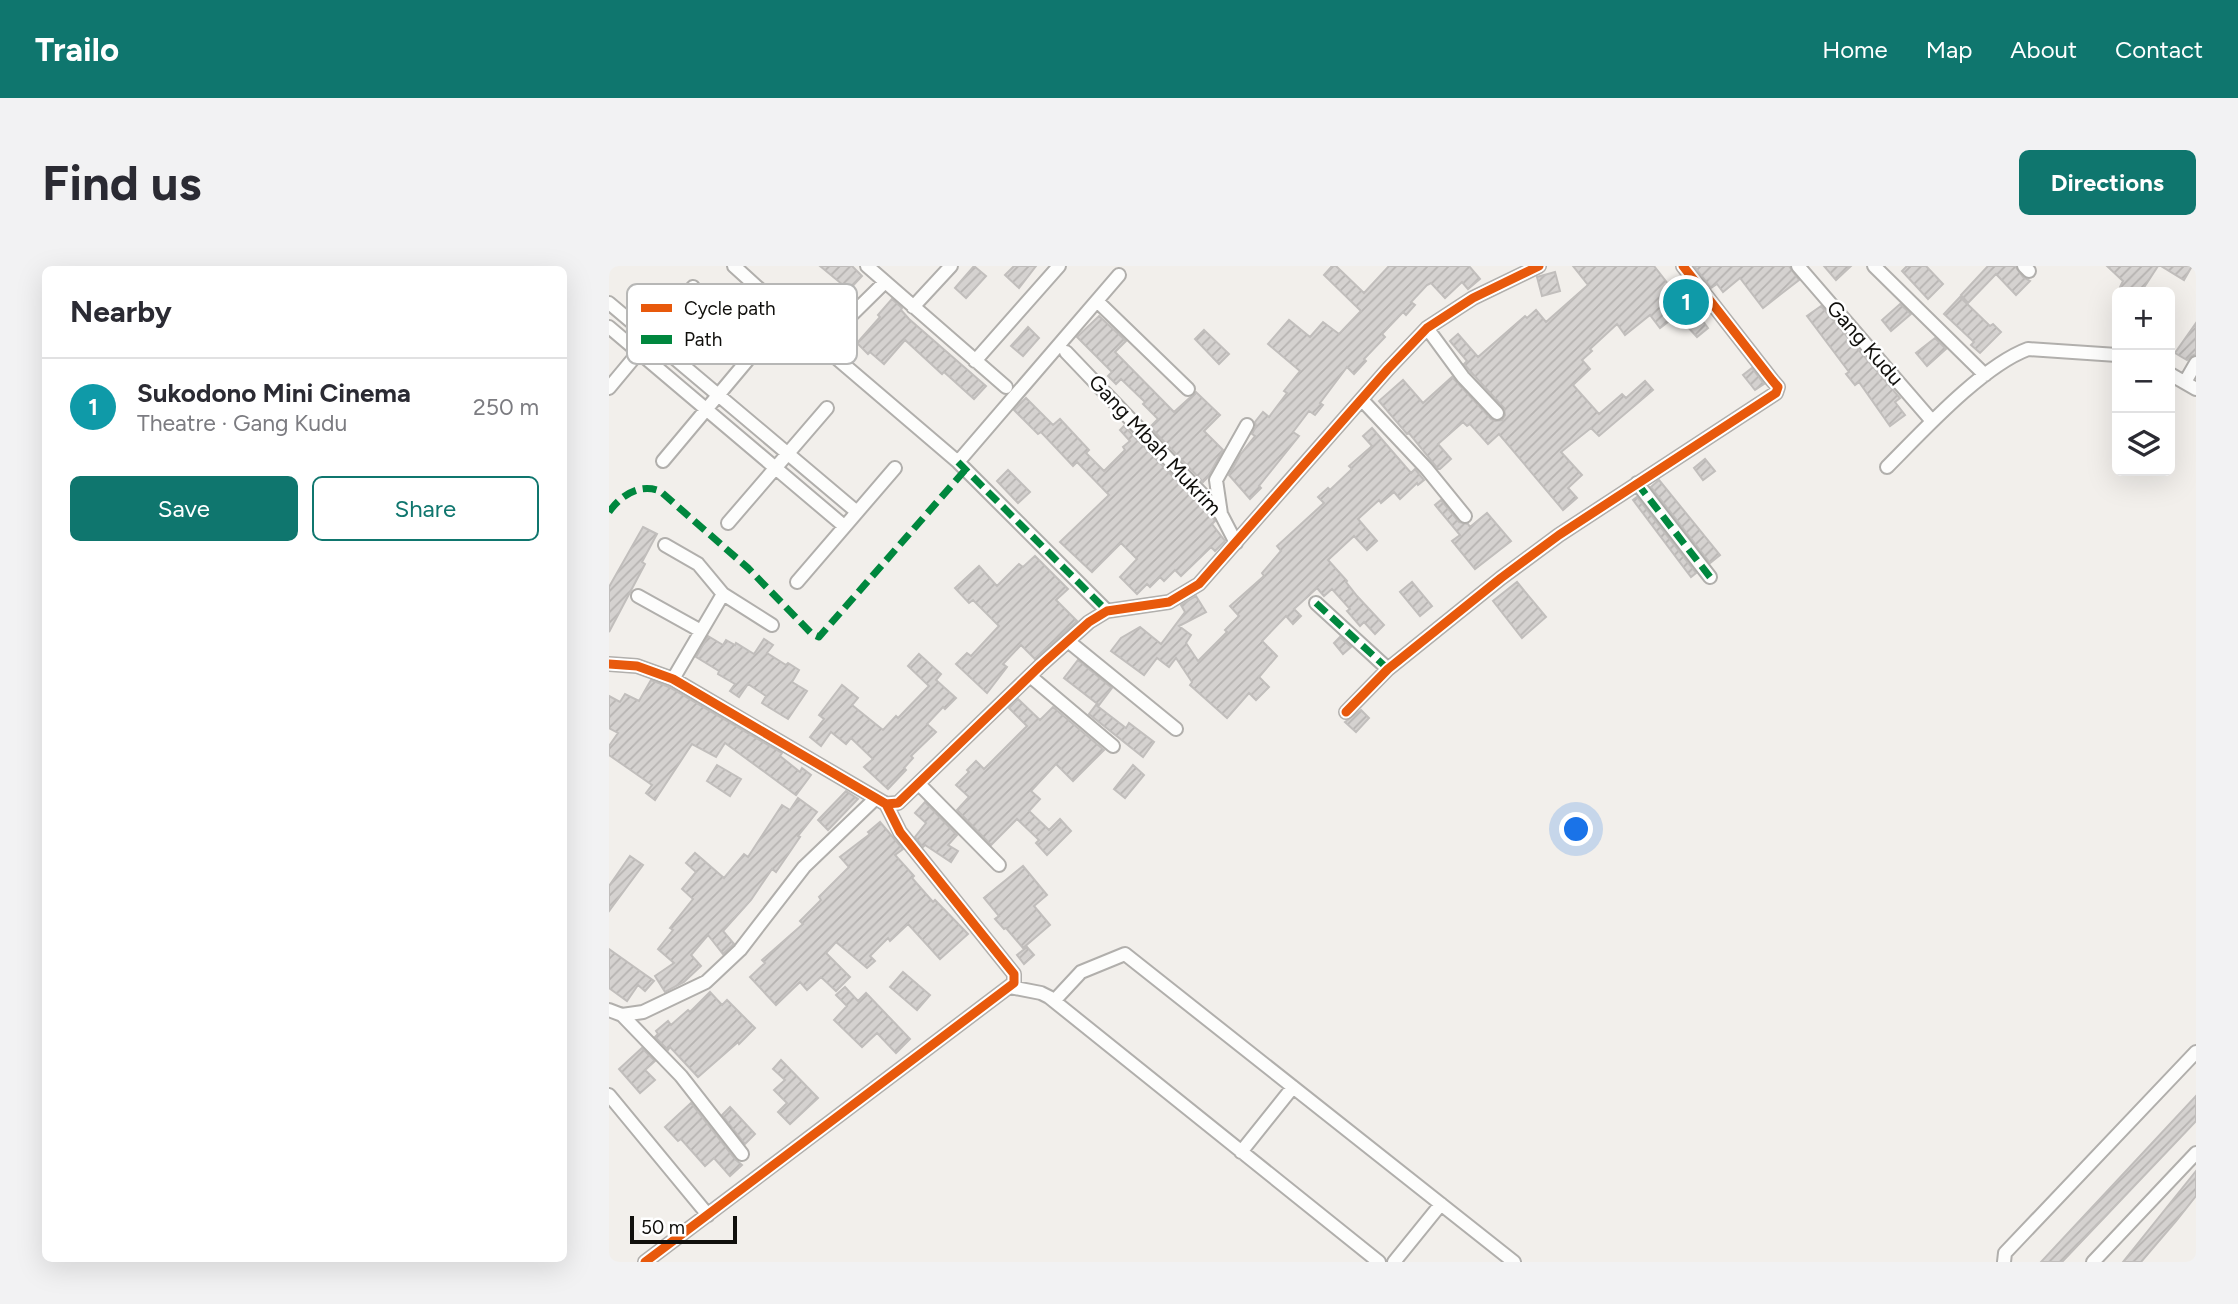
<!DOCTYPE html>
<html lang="en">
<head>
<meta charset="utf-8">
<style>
	:root { --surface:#fff; --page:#f2f2f3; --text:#2b2b33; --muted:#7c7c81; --line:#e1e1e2; --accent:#0f766e }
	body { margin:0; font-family:Figtree,sans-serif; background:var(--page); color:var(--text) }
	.controls { position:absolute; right:21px; top:21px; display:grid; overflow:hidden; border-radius:10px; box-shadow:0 7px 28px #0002 }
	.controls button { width:63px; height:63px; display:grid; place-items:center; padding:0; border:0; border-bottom:2px solid var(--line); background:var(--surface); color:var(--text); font:35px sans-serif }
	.scale { position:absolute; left:21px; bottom:18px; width:107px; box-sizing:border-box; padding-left:7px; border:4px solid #100f0c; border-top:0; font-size:19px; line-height:24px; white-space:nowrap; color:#100f0c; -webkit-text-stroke:5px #fff; paint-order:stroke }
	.you { position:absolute; left:968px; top:564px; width:24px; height:24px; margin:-18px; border:5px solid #fff; border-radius:50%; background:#1a73e8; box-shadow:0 0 0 10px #1a73e833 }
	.badge { display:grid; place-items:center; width:46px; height:46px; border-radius:50%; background:var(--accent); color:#fff; font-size:23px; font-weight:700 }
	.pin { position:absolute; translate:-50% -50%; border:4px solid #fff; box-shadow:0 2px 7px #0006 }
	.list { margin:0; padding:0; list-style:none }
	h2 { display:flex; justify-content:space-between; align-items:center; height:91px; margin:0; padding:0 28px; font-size:30px }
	h2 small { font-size:23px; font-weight:400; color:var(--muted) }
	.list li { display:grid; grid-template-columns:46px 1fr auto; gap:21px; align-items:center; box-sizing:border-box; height:98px; padding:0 28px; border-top:2px solid var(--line) }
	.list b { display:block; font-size:26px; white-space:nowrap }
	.list p { margin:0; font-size:23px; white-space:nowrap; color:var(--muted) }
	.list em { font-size:23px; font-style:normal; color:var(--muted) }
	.actions { display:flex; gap:14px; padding:21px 28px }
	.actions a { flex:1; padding:16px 0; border:2px solid var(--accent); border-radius:10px; text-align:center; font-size:24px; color:var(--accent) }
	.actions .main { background:var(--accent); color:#fff }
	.icon { flex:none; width:38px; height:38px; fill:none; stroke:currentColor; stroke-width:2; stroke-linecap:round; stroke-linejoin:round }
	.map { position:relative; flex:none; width:1587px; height:996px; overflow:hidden; border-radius:10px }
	header { display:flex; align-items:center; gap:42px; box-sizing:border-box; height:98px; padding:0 35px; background:var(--accent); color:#fff }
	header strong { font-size:33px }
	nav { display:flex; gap:38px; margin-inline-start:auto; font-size:24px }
	.intro { display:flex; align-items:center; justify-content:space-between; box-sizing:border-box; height:168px; padding:0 42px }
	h1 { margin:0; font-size:49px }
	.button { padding:18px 32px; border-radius:10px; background:var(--accent); color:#fff; font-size:24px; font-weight:700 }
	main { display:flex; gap:42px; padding:0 42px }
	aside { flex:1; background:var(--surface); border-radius:10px; box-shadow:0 7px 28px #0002 }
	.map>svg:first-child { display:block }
	.building { fill:url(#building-hatch); stroke:#c1bebc; stroke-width:2 }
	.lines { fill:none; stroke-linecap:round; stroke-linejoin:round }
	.street-casing { stroke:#b1afac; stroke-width:16 }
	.street { stroke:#fdfdfc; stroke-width:12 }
	.quiet { stroke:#00873e; stroke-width:7; stroke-dasharray:14 7; stroke-linecap:butt }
	.cycleway-casing { stroke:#fff; stroke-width:13 }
	.cycleway { stroke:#e8590c; stroke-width:9 }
	.labels { text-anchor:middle; stroke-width:5; stroke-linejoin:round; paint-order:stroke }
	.street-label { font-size:21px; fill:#100f0c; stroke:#fff }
	.key { fill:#fff; stroke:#b7b7b6; stroke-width:2 }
	.key-label { font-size:19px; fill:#100f0c }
</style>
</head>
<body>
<header>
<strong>Trailo</strong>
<nav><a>Home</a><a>Map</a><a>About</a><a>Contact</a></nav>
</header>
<div class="intro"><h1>Find us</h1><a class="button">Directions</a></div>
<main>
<aside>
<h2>Nearby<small></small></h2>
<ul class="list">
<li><span class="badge" style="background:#0f9aa8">1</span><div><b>Sukodono Mini Cinema</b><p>Theatre · Gang Kudu</p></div><em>250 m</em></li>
</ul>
<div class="actions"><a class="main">Save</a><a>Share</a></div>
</aside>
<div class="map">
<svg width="1587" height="996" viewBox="0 0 1587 996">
	<defs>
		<pattern id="building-hatch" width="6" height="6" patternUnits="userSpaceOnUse" patternTransform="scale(1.75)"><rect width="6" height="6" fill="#d5d2d0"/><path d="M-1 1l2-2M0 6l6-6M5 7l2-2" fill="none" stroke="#b6b3b1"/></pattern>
	</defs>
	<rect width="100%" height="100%" fill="#f2efeb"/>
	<path class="building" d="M 211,0 L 243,0 L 253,10 L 240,24 Z
		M 365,0 L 377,10 L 357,32 L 346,22 Z
		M 405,0 L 427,0 L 410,22 L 396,9 Z
		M 723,0 L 727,0 L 755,27 L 780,0 L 860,0 L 871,13 L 859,23 L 853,16 L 836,32 L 822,17 L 818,19 L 802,36 L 806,39 L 797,49 L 794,46 L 773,68 L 776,71 L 755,93 L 757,95 L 745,108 L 738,101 L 711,137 L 714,139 L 706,149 L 700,145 L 684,166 L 690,170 L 650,220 L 652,222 L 641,233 L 620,209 L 631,189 L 646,170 L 643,168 L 647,160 L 646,156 L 654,146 L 660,151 L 678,127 L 675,125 L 691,105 L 659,78 L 680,54 L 701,71 L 714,56 L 730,68 L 752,45 L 715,9 Z
		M 964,0 L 1045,0 L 1074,37 L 1078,34 L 1099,62 L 1088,71 L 1068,49 L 1051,62 L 1041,49 L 1016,69 L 1008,58 L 981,83 L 983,85 L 973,94 L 981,103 L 964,119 L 990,148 L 1013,128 L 1017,132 L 1036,115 L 1044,124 L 990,170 L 982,162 L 952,186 L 973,209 L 959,222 L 968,232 L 954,244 L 890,168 L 879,178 L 861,158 L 858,160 L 854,156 L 829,178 L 842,193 L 831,203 L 829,203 L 800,167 L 798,168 L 770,135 L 794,114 L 814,137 L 843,111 L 882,153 L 886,155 L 893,154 L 896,149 L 895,142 L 861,105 L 855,98 L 858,95 L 841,75 L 849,68 L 869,91 L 916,50 L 918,52 L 927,44 L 937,56 L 979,19 Z
		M 1085,0 L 1180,0 L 1190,14 L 1154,42 L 1131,12 L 1114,26 L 1108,18 L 1102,22 Z
		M 1215,0 L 1242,0 L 1227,14 Z
		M 1298,0 L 1317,0 L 1334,18 L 1319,33 L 1293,5 Z
		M 1379,0 L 1406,0 L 1414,11 L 1421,15 L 1407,29 L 1387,8 L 1359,37 L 1352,29 Z
		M 1498,0 L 1549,0 L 1532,26 L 1520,26 L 1511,21 L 1514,15 Z
		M 1552,0 L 1583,0 L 1575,14 Z
		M 946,6 L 951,25 L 933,30 L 928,11 Z
		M 1351,31 L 1381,60 L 1384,58 L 1392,66 L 1371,87 L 1362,79 L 1365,76 L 1335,48 Z
		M 283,33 L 293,42 L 292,44 L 300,53 L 377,120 L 365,133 L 335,106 L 333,108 L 296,74 L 275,98 L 261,86 L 259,88 L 248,77 L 271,51 L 269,49 Z
		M 1291,38 L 1302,48 L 1282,65 L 1273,54 Z
		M 1212,40 L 1291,132 L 1286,136 L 1296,149 L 1281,160 L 1250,116 L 1246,119 L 1237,108 L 1240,106 L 1198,50 Z
		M 490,50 L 517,75 L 506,86 L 565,146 L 587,126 L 611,149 L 595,165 L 614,184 L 599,211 L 594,216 L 541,161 L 549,153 L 534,138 L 536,136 L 512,113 L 507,118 L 499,110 L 503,106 L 468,71 Z
		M 1587,57 L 1587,88 L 1582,90 L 1578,94 L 1566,87 Z
		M 419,61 L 430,72 L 414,90 L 402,80 Z
		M 595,64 L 620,88 L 610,98 L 586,73 Z
		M 1326,72 L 1337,83 L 1318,100 L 1307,87 Z
		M 1143,102 L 1155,118 L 1146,124 L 1134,109 Z
		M 417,132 L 444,159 L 451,153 L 480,184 L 477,187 L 495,205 L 516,184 L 514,181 L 521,175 L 511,164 L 515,160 L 605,253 L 606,255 L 603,258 L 616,275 L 606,285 L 602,281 L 572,310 L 566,304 L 555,315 L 551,311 L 541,321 L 538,318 L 528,328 L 511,311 L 528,293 L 512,277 L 483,306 L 451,276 L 500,229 L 468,196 L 464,200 L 432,166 L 429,168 L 405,144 Z
		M 763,162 L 802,207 L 806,203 L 815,214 L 809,219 L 808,217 L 791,233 L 785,226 L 772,237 L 770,234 L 749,253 L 768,275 L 758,284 L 745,270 L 719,294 L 738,315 L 737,316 L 748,330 L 775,359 L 766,368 L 755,356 L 751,360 L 738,345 L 741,343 L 723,323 L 715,330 L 708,322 L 685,343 L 692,350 L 684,358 L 677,350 L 653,375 L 668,390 L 650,411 L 660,421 L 647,434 L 640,427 L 618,452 L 581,419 L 583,416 L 567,392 L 560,401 L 548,392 L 535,409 L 502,385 L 512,372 L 531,361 L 552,378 L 576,346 L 572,339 L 587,330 L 597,346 L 570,360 L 582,369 L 577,377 L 589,395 L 618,366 L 616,364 L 630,350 L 621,340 L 655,310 L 653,307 L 672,285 L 668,280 L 715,237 L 709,231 L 719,222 L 721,224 L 743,203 L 740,200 L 763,180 L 754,170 Z
		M 1096,193 L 1106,205 L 1094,214 L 1085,202 Z
		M 399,204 L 421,226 L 409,237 L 388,215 Z
		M 1050,214 L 1111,289 L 1101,297 L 1042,221 Z
		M 1028,231 L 1087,307 L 1082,311 L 1024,234 Z
		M 832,234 L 850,256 L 859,258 L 861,261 L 878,247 L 902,275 L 866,303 L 843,275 L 851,269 L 826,239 Z
		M 34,261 L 48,268 L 33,296 L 36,298 L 0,366 L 0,321 Z
		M 426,290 L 459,323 L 447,334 L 468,355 L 426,393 L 412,379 L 394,398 L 398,401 L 378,427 L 347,398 L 358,387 L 362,390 L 390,360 L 364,334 L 360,337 L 346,322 L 370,300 L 388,320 L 410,298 L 414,301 Z
		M 803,316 L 823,340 L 811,350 L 791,326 Z
		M 908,316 L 937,351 L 913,372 L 884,335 Z
		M 99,370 L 114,379 L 117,374 L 126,379 L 127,377 L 145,388 L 155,373 L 164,379 L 158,387 L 177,399 L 179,397 L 190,404 L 183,416 L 198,425 L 179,453 L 153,437 L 157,430 L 139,418 L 130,431 L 121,425 L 126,418 L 109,408 L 110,405 L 87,391 Z
		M 731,371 L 742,381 L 734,388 L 725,377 Z
		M 310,388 L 332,408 L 327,414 L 347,432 L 336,443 L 334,441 L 318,458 L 327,466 L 302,490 L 304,492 L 295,502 L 297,504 L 279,523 L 255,501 L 264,493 L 242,472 L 237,478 L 222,466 L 212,480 L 201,471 L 215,453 L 210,449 L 233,419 L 249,432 L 243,439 L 274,464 L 287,450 L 289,452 L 320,420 L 299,400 Z
		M 469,394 L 503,422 L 490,439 L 455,412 Z
		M 42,414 L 60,421 L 173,487 L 171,490 L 191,506 L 193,502 L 202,509 L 187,529 L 116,477 L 107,491 L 83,478 L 46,534 L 37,527 L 43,519 L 0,489 L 0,480 L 9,467 L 0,462 L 0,430 L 11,436 L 16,428 L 30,435 Z
		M 409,433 L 431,454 L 444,441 L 495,484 L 464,515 L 447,498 L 422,525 L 431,533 L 420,545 L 440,564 L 451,553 L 462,565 L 438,589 L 427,577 L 430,574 L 408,553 L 382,579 L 348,544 L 360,531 L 347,519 L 360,506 L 358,504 L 367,495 L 375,503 L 418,460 L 400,442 Z
		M 487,439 L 517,462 L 520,457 L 545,476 L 534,491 L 480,448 Z
		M 752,444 L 760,452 L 747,466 L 736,456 Z
		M 108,499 L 132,513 L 121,530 L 98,515 Z
		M 524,499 L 535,509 L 516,532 L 505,523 Z
		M 237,525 L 249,533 L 219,564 L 209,554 Z
		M 189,532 L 208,546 L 189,570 L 191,571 L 167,606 L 163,603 L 142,634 L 114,665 L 125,678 L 114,688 L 99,669 L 82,689 L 92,700 L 75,716 L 56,726 L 46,710 L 65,697 L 49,683 L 64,664 L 61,662 L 84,633 L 73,623 L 87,606 L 77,597 L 86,587 L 115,612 L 135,588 L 139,591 L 173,539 L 181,544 Z
		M 316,536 L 348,569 L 339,579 L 349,585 L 342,596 L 316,579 L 314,581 L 306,571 L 317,557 L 306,547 Z
		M 271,556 L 294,583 L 286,589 L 305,610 L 303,612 L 324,636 L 326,634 L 359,668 L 331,693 L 299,658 L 281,675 L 279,672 L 261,690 L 266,695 L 258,702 L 227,676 L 217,687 L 241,711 L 227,725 L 212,711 L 198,724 L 191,716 L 167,739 L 141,711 L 156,697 L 153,694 L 194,658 L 191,655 L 212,634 L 210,631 L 240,601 L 231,591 L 261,568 L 259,566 Z
		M 21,590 L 34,599 L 0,645 L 0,620 Z
		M 414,600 L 438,629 L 425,640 L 441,659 L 414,682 L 397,662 L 395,663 L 386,653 L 390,650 L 375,632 Z
		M 418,681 L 425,689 L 415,698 L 408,689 Z
		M 0,683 L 45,715 L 36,725 L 29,719 L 18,735 L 0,722 Z
		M 294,706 L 321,729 L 308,744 L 281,721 Z
		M 236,721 L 249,735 L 257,727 L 301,773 L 287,787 L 268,767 L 253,781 L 225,754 L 238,740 L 227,729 Z
		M 101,726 L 113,739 L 118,734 L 146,762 L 130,778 L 129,776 L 89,811 L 61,781 L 59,784 L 46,771 L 49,768 L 47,765 L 59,755 L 62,759 L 79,744 L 81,746 Z
		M 33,782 L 46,795 L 36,804 L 46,814 L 31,827 L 10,803 Z
		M 172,794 L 209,832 L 181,858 L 169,846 L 178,837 L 165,824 L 176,814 L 164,803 Z
		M 1587,830 L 1587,855 L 1453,996 L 1432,996 Z
		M 82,837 L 126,893 L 133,899 L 121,910 L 105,892 L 96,900 L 72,873 L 69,875 L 56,861 Z
		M 121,841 L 146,868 L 136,878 L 113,849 Z
		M 1587,905 L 1587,930 L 1567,955 L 1532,996 L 1514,996 Z"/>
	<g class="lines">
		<defs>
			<path id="street" d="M 125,0 L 212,79 L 349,196 L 498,345
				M 258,0 L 397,121
				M 1189,0 L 1323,155
				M 1265,0 L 1376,109
				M 1415,0 L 1420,5
				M 488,35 L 579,123
				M 0,37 L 248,246
				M 304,41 L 342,0
				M 0,61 L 235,260
				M 818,62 L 854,111 L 888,147
				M 212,79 L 276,16
				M 457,86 L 612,248 L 627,277
				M 366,95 L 450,0
				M 1561,108 L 1587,123
				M 1576,116 L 1587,97
				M 0,122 L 84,21
				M 753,134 L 817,202 L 856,250
				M 54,195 L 147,84
				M 349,196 L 510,9
				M 1278,201 C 1313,166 1373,100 1419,83 L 1508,89
				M 1028,217 L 1101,311
				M 612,248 L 607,214 L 638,159
				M 119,257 L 218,142
				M 56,279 L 89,298 L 114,328 L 163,359
				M 188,316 L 286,202
				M 29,330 L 92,365
				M 707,337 L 779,403
				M 459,375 L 567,463
				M 0,398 L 28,400 L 64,413 L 277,538 L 289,537 L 432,399 L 480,356 L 498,345 L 560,336 L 590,318 L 779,103 L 818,62 L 864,32 L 930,0
				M 421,410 L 504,480
				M 64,413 L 114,328
				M 737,446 L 779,403 L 892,312 L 950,269 L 1167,127 L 1169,121 L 1163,114 L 1074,0
				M 310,518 L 390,599
				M 401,721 L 432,727 L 440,731 L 770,996
				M 445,735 L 472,706 L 516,688 L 905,996
				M 0,744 L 13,749 L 34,746 L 97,716 L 131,684 L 195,601 L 267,532
				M 13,749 L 72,810 L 133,888
				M 0,829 L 99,949
				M 632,886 L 684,821
				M 36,996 L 405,717 L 405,708 L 291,566 L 277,538
				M 785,996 L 832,938
				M 1395,996 L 1396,987 L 1587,786
				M 1484,996 L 1587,887"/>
		</defs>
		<use href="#street" class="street-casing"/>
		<use href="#street" class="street"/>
		<path class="quiet" d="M 349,196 L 498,345
			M 1028,217 L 1101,311
			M 0,246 C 12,229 31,217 51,225 L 139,302 L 203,368 L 210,371 L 357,203
			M 707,337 L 779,403"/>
		<defs>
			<path id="cycleway" d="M 0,398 L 28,400 L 64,413 L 277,538 L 289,537 L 432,399 L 480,356 L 498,345 L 560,336 L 590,318 L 779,103 L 818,62 L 864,32 L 930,0
				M 737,446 L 779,403 L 892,312 L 950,269 L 1167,127 L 1169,121 L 1163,114 L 1074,0
				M 36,996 L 405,717 L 405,708 L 291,566 L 277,538"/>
		</defs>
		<use href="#cycleway" class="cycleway-casing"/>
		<use href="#cycleway" class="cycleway"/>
	</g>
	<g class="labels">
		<g class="street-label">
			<text transform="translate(1256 77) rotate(49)" y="7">Gang Kudu</text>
			<text transform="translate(546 179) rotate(47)" y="7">Gang Mbah Mukrim</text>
		</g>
	</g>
	<rect x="18" y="18" width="230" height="80" rx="10" class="key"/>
	<rect x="32" y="38" width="31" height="8" fill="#e8590c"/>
	<rect x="32" y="69" width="31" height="9" fill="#00873e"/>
	<g class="key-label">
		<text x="75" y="49">Cycle path</text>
		<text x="75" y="80">Path</text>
	</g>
</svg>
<div class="controls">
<button>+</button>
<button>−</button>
<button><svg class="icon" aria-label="layers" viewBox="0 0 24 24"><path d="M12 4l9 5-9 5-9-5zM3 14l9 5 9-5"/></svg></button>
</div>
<div class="scale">50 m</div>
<div class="you"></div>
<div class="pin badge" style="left:1077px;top:36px;background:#0f9aa8">1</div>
</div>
</main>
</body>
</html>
